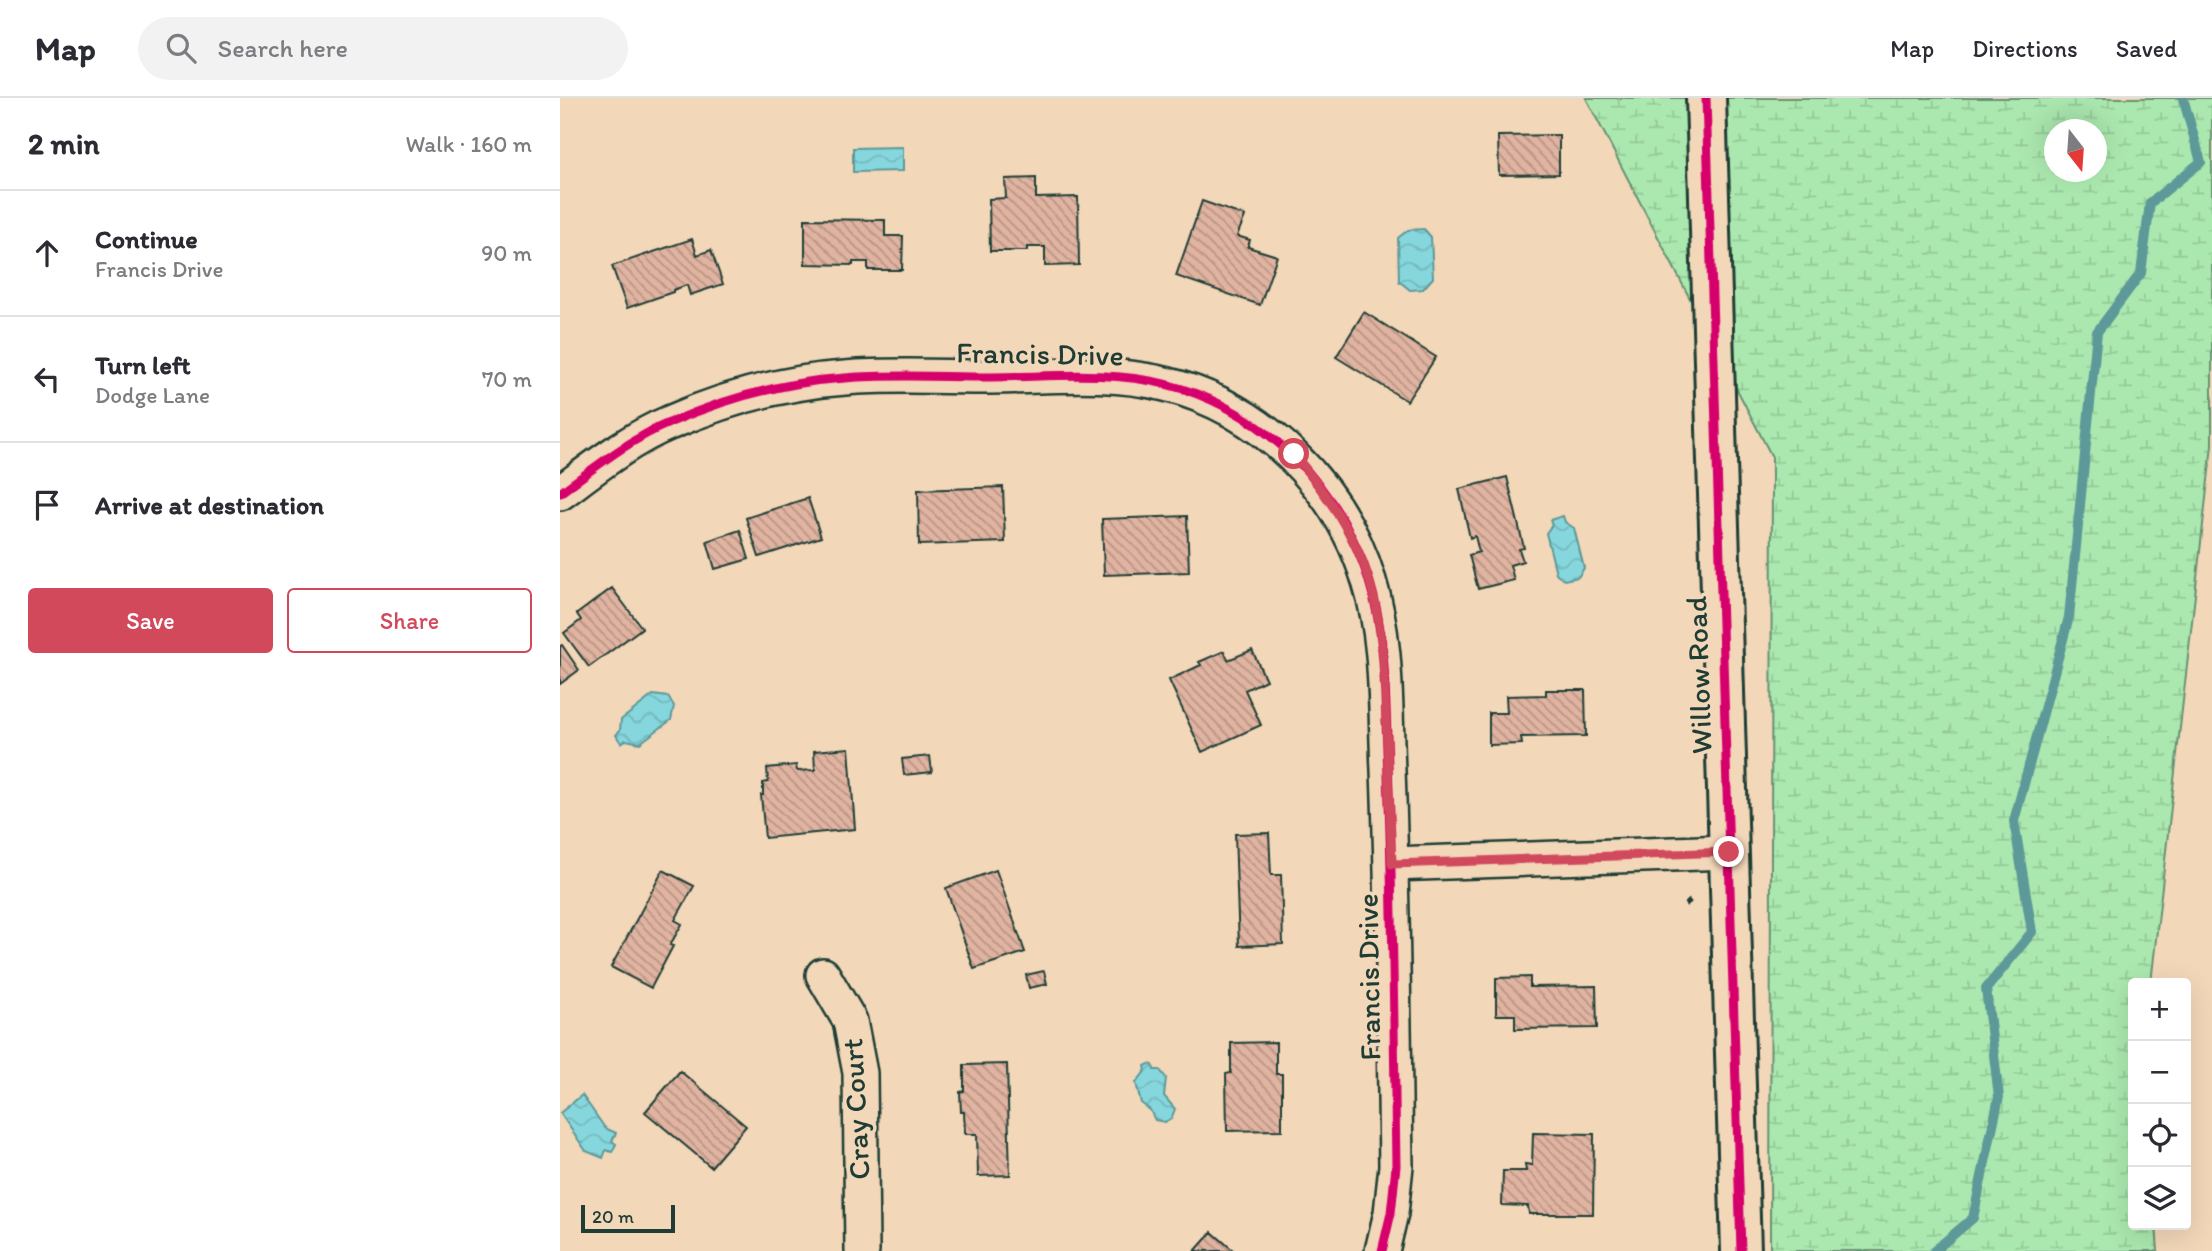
<!DOCTYPE html>
<html lang="en">
<head>
<meta charset="utf-8">
<style>
	:root { --surface:#fff; --page:#f2f2f3; --text:#2b2b33; --muted:#7c7c81; --line:#e1e1e2; --accent:#d1495b }
	body { margin:0; font-family:Itim,sans-serif; background:var(--page); color:var(--text) }
	.controls { position:absolute; right:21px; bottom:21px; display:grid; overflow:hidden; border-radius:7px; box-shadow:0 7px 28px #0002 }
	.controls button { width:63px; height:63px; display:grid; place-items:center; padding:0; border:0; border-bottom:2px solid var(--line); background:var(--surface); color:var(--text); font:35px sans-serif }
	.compass { position:absolute; left:1484px; top:21px; width:63px; height:63px; border-radius:50%; background:var(--surface); box-shadow:0 7px 28px #0002; rotate:163deg }
	.scale { position:absolute; left:21px; bottom:18px; width:94px; box-sizing:border-box; padding-left:7px; border:4px solid #1f3d34; border-top:0; font-size:19px; line-height:24px; white-space:nowrap; color:#1f3d34; -webkit-text-stroke:5px #f3d7b9; paint-order:stroke }
	.stop { position:absolute; width:21px; height:21px; margin:-16px; border:5px solid #d1495b; border-radius:50%; background:#fff }
	.stop.end { background:#d1495b; border-color:#fff; box-shadow:0 2px 7px #0008 }
	.list { margin:0; padding:0; list-style:none }
	h2 { display:flex; justify-content:space-between; align-items:center; height:91px; margin:0; padding:0 28px; font-size:30px }
	h2 small { font-size:23px; font-weight:400; color:var(--muted) }
	.list li { display:grid; grid-template-columns:46px 1fr auto; gap:21px; align-items:center; box-sizing:border-box; height:126px; padding:0 28px; border-top:2px solid var(--line) }
	.list b { display:block; font-size:26px; white-space:nowrap }
	.list p { margin:0; font-size:23px; white-space:nowrap; color:var(--muted) }
	.list em { font-size:23px; font-style:normal; color:var(--muted) }
	.actions { display:flex; gap:14px; padding:21px 28px }
	.actions a { flex:1; padding:16px 0; border:2px solid var(--accent); border-radius:7px; text-align:center; font-size:24px; color:var(--accent) }
	.actions .main { background:var(--accent); color:#fff }
	.icon { flex:none; width:38px; height:38px; fill:none; stroke:currentColor; stroke-width:2; stroke-linecap:round; stroke-linejoin:round }
	.map { position:relative; flex:none; width:1652px; height:1153px; overflow:hidden }
	header { display:flex; align-items:center; gap:42px; box-sizing:border-box; height:98px; padding:0 35px; background:var(--surface); border-bottom:2px solid var(--line) }
	header strong { font-size:33px }
	nav { display:flex; gap:38px; margin-inline-start:auto; font-size:24px }
	.search { width:490px; height:63px; background:var(--page); display:flex; align-items:center; gap:18px; box-sizing:border-box; padding:0 24px; border-radius:38px; color:var(--muted); font-size:26px }
	main { display:flex }
	aside { flex:1; background:var(--surface) }
	.map>svg:first-child { display:block }
	.wetland { fill:url(#wetland-marsh); stroke:#659272; stroke-width:2; fill-rule:evenodd }
	.water { fill:url(#water-waves); stroke:#5d9999; stroke-width:2 }
	.lines { fill:none; stroke-linecap:round; stroke-linejoin:round }
	.stream { stroke:#5d9999; stroke-width:10 }
	.building { fill:url(#building-back-hatch); stroke:#1f3d34; stroke-width:2 }
	.street-casing { stroke:#1f3d34; stroke-width:38 }
	.secondary-casing { stroke:#1f3d34; stroke-width:44 }
	.path { stroke:#1f3d34; stroke-width:4.5; stroke-dasharray:7 5; stroke-linecap:butt }
	.street { stroke:#f3d7b9; stroke-width:33 }
	.secondary { stroke:#f3d7b9; stroke-width:38 }
	.cycleway-casing { stroke:#f3d7b9; stroke-width:13 }
	.cycleway { stroke:#d6006c; stroke-width:9 }
	.route { stroke:#d1495b; stroke-width:9 }
	.labels { text-anchor:middle; stroke-width:7; stroke-linejoin:round; paint-order:stroke }
	.street-label { font-size:30px; fill:#1f3d34; stroke:#f3d7b9 }
</style>
</head>
<body>
<header>
<strong>Map</strong>
<div class="search"><svg class="icon" aria-label="search" viewBox="0 0 24 24"><circle cx="10" cy="10" r="6"/><path d="M15 15l6 6"/></svg>Search here</div>
<nav><a>Map</a><a>Directions</a><a>Saved</a></nav>
</header>
<main>
<aside>
<h2>2 min<small>Walk · 160 m</small></h2>
<ul class="list">
<li><svg class="icon" aria-label="ahead" viewBox="0 0 24 24"><path d="M12 20V5M6 11l6-6 6 6"/></svg><div><b>Continue</b><p>Francis Drive</p></div><em>90 m</em></li>
<li><svg class="icon" aria-label="left" viewBox="0 0 24 24"><path d="M17 20v-9H6M10 6l-5 5 5 5"/></svg><div><b>Turn left</b><p>Dodge Lane</p></div><em>70 m</em></li>
<li><svg class="icon" aria-label="arrive" viewBox="0 0 24 24"><path d="M6 21V4h12l-3 4 3 4H6"/></svg><div><b>Arrive at destination</b></div></li>
</ul>
<div class="actions"><a class="main">Save</a><a>Share</a></div>
</aside>
<div class="map">
<svg width="1652" height="1153" viewBox="0 0 1652 1153">
	<defs>
		<pattern id="wetland-marsh" width="20" height="14" patternUnits="userSpaceOnUse" patternTransform="scale(1.75)"><rect width="20" height="14" fill="#abe8af"/><path d="M1 5h8M5 5V1M11 12h8M15 12V8" fill="none" stroke="#93c897"/></pattern>
		<pattern id="water-waves" width="16" height="10" patternUnits="userSpaceOnUse" patternTransform="scale(1.75)"><rect width="16" height="10" fill="#86d7dd"/><path d="M0 5q4-4 8 0t8 0" fill="none" stroke="#73b9be"/></pattern>
		<pattern id="building-back-hatch" width="6" height="6" patternUnits="userSpaceOnUse" patternTransform="scale(1.75)"><rect width="6" height="6" fill="#e1b3a1"/><path d="M-1 5l2 2M0 0l6 6M5-1l2 2" fill="none" stroke="#b69384"/></pattern>
	</defs>
	<rect width="100%" height="100%" fill="#f3d7b9"/>
	<filter id="ink" filterUnits="userSpaceOnUse"><feTurbulence type="fractalNoise" baseFrequency=".0143" numOctaves="2"/><feDisplacementMap in="SourceGraphic" scale="14" xChannelSelector="R" yChannelSelector="G"/><feConvolveMatrix kernelMatrix="1 2 1 2 8 2 1 2 1" color-interpolation-filters="sRGB"/></filter>
	<g filter="url(#ink)">
		<path class="wetland" d="M 1026,0 L 1652,0 L 1652,347 L 1591,885 L 1573,885 L 1573,1127 L 1596,1127 L 1598,1153 L 1210,1153 L 1212,359 ZM 1494,32 L 1536,32 L 1536,74 L 1494,74 Z"/>
		<path class="water" d="M 343,49 L 343,73 L 293,74 L 293,50 Z
			M 864,131 L 871,139 L 873,180 L 863,191 L 850,192 L 839,183 L 838,140 L 848,132 Z
			M 1003,418 L 1005,424 L 1014,430 L 1024,470 L 1018,479 L 1004,482 L 996,475 L 986,435 L 992,427 L 990,422 Z
			M 93,597 L 108,599 L 114,608 L 111,622 L 80,645 L 66,642 L 61,645 L 56,637 L 60,632 L 61,622 Z
			M 589,966 L 593,967 L 594,972 L 600,972 L 606,980 L 604,998 L 615,1011 L 611,1021 L 605,1024 L 595,1022 L 590,1012 L 581,1005 L 576,985 L 586,972 L 585,968 Z
			M 22,997 L 45,1030 L 56,1035 L 52,1043 L 56,1046 L 52,1054 L 46,1052 L 43,1060 L 26,1053 L 0,1015 Z"/>
		<g class="lines">
			<path class="stream" d="M 1374,1153 L 1413,1120 L 1439,999 L 1426,891 L 1472,834 L 1454,723 L 1509,519 L 1537,234 L 1581,175 L 1590,105 L 1641,64 L 1623,0"/>
		</g>
		<path class="building" d="M 999,37 L 999,76 L 939,77 L 938,38 Z
			M 476,80 L 476,100 L 518,99 L 519,167 L 485,168 L 485,149 L 467,149 L 467,153 L 430,153 L 429,101 L 446,100 L 445,81 Z
			M 642,103 L 685,118 L 677,138 L 690,142 L 688,149 L 717,158 L 700,207 L 616,178 Z
			M 245,121 L 325,122 L 325,138 L 343,138 L 342,172 L 308,172 L 308,164 L 293,164 L 293,167 L 245,166 Z
			M 132,141 L 137,157 L 151,152 L 163,186 L 130,197 L 127,187 L 113,192 L 113,194 L 67,210 L 52,168 Z
			M 804,214 L 876,259 L 847,303 L 776,259 Z
			M 947,379 L 964,450 L 959,451 L 963,463 L 950,467 L 954,482 L 918,491 L 909,457 L 919,454 L 915,438 L 910,440 L 899,391 Z
			M 443,389 L 445,444 L 359,447 L 358,392 Z
			M 248,400 L 261,439 L 199,459 L 186,420 Z
			M 627,418 L 629,474 L 544,477 L 542,421 Z
			M 180,432 L 189,461 L 155,471 L 147,443 Z
			M 52,490 L 82,530 L 29,569 L 4,535 L 21,522 L 17,516 Z
			M 2,547 L 19,572 L 0,586 L 0,548 Z
			M 692,552 L 706,582 L 685,592 L 701,627 L 642,654 L 609,582 L 641,567 L 639,564 L 664,553 L 668,562 Z
			M 986,592 L 1025,592 L 1026,638 L 961,639 L 962,646 L 929,647 L 929,615 L 947,615 L 946,598 L 986,597 Z
			M 289,650 L 295,731 L 205,740 L 201,697 L 203,697 L 203,685 L 208,684 L 207,670 L 236,667 L 237,673 L 255,672 L 254,653 Z
			M 370,658 L 372,674 L 344,677 L 342,661 Z
			M 709,735 L 711,777 L 721,777 L 723,846 L 679,848 L 675,736 Z
			M 103,772 L 134,788 L 115,822 L 122,826 L 110,847 L 113,848 L 91,890 L 51,869 Z
			M 436,772 L 465,854 L 414,871 L 386,790 Z
			M 484,873 L 487,886 L 469,890 L 466,877 Z
			M 970,879 L 970,889 L 1036,888 L 1037,930 L 955,931 L 955,917 L 936,917 L 936,880 Z
			M 716,944 L 716,976 L 722,976 L 722,1032 L 667,1033 L 666,976 L 671,975 L 671,945 Z
			M 447,966 L 450,1077 L 418,1078 L 417,1036 L 405,1036 L 404,1014 L 401,1014 L 400,994 L 404,993 L 404,967 Z
			M 120,973 L 186,1028 L 151,1069 L 85,1014 Z
			M 973,1035 L 1034,1036 L 1033,1116 L 969,1116 L 968,1108 L 942,1107 L 943,1073 L 966,1073 L 965,1066 L 972,1067 Z
			M 652,1134 L 674,1153 L 635,1153 Z"/>
		<g class="lines">
			<defs>
				<path id="street" d="M 0,395 C 34,370 70,341 109,325 C 164,301 225,284 285,280 C 333,276 382,279 430,279 C 487,279 548,272 605,286 C 702,310 780,388 809,483 C 828,543 825,610 828,672 C 833,804 834,936 836,1068 L 831,1115 L 822,1153
					M 832,766 L 1169,754
					M 263,877 L 290,923 L 300,975 L 302,1153"/>
				<path id="secondary" d="M 1146,0 L 1181,1153"/>
			</defs>
			<use href="#street" class="street-casing"/>
			<use href="#secondary" class="secondary-casing"/>
			<path class="path" d="M 1125,807 L 1131,802"/>
			<use href="#street" class="street"/>
			<use href="#secondary" class="secondary"/>
			<defs>
				<path id="cycleway" d="M 1146,0 L 1181,1153
					M 0,395 C 34,370 70,341 109,325 C 164,301 225,284 285,280 C 333,276 382,279 430,279 C 487,279 548,272 605,286 C 702,310 780,388 809,483 C 828,543 825,610 828,672 C 833,804 834,936 836,1068 L 831,1115 L 822,1153"/>
			</defs>
			<use href="#cycleway" class="cycleway-casing"/>
			<use href="#cycleway" class="cycleway"/>
		</g>
	</g>
	<g class="lines" filter="url(#ink)">
		<path class="route" d="M 734,356 C 765,395 795,435 810,484 C 823,528 824,576 826,621 C 828,670 830,718 832,766 L 1169,754"/>
	</g>
	<g class="labels">
		<g class="street-label">
			<text transform="translate(480 256) rotate(1)" y="10">Francis Drive</text>
			<text transform="translate(1139 577) rotate(-92)" y="10">Willow Road</text>
			<text transform="translate(809 879) rotate(-91)" y="10">Francis Drive</text>
			<text transform="translate(296 1011) rotate(-93)" y="10">Cray Court</text>
		</g>
	</g>
</svg>
<div class="controls">
<button>+</button>
<button>−</button>
<button><svg class="icon" aria-label="locate" viewBox="0 0 24 24"><circle cx="12" cy="12" r="6"/><path d="M12 2v4M12 18v4M2 12h4M18 12h4"/></svg></button>
<button><svg class="icon" aria-label="layers" viewBox="0 0 24 24"><path d="M12 4l9 5-9 5-9-5zM3 14l9 5 9-5"/></svg></button>
</div>
<svg class="compass" viewBox="-18 -18 36 36"><path d="M0-13l5 13h-10z" fill="#e53935"/><path d="M0 13l5-13h-10z" fill="#7c7c81"/></svg>
<div class="scale">20 m</div>
<div class="stop" style="left:734px;top:356px"></div>
<div class="stop end" style="left:1169px;top:754px"></div>
</div>
</main>
</body>
</html>
